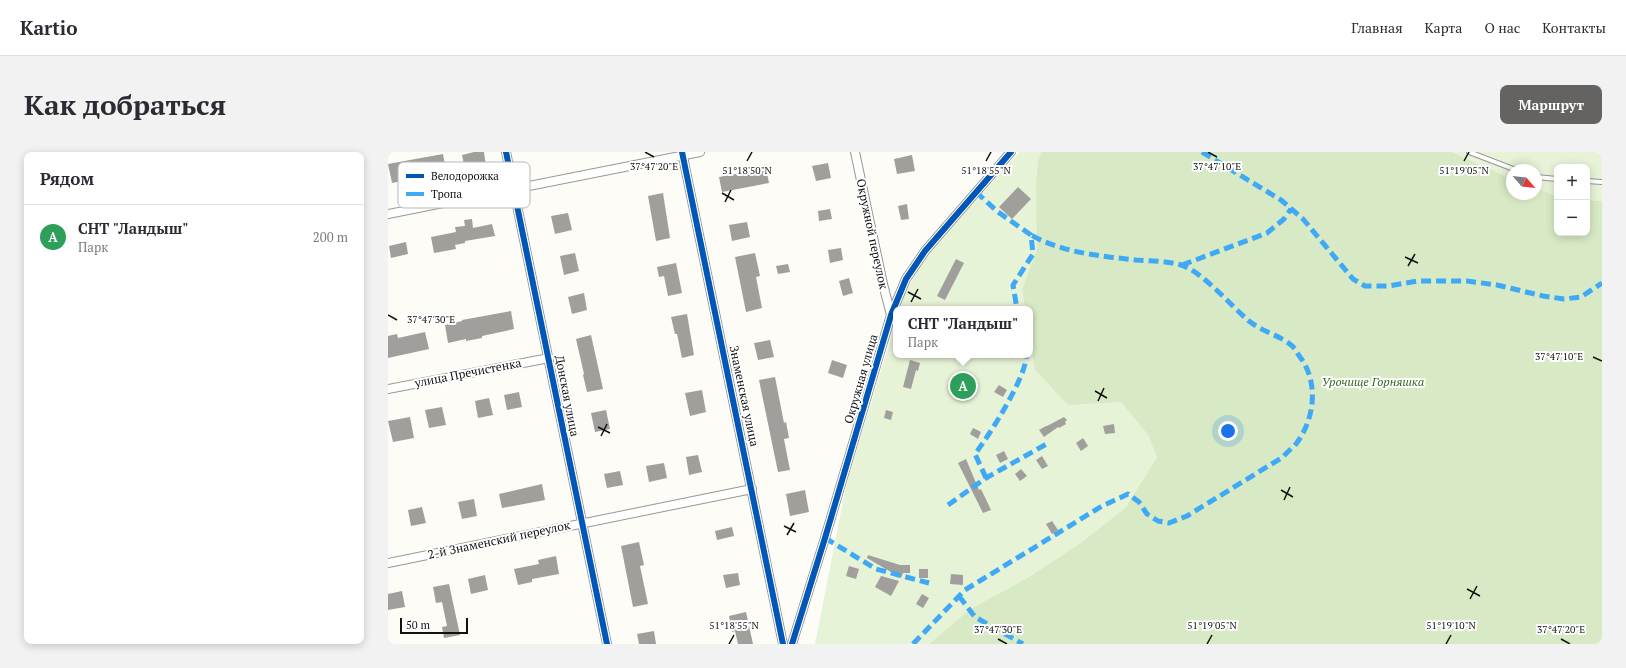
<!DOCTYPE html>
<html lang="ru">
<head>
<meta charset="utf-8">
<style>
	:root { --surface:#fff; --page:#f2f2f3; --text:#2b2b33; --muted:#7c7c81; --line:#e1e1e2; --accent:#646362 }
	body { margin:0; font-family:"PT Serif",serif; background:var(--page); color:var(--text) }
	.controls { position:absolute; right:12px; top:12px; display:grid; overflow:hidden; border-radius:8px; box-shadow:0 2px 10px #0003 }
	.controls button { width:36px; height:36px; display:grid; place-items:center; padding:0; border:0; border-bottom:1px solid var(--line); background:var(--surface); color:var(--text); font:20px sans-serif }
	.compass { position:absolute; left:1118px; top:12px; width:36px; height:36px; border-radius:50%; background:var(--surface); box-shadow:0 2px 10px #0003; rotate:118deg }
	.scale { position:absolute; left:12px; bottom:10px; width:68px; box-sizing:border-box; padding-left:4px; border:2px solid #111; border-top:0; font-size:11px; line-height:14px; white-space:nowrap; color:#111; -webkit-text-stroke:3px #fff; paint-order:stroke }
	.you { position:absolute; left:840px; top:279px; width:14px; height:14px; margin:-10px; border:3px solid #fff; border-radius:50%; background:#1a73e8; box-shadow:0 0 0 6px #1a73e833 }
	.badge { display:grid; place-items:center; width:26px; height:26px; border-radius:50%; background:var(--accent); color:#fff; font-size:13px; font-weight:700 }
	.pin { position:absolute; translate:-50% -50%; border:2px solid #fff; box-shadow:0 1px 4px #0006 }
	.popup { position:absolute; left:505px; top:154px; width:140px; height:52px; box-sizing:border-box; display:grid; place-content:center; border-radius:8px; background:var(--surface); filter:drop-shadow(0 1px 3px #0005); font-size:13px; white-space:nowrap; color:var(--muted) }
	.popup b { font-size:15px; color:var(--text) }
	.popup::after { content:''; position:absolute; left:50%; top:100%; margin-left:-8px; border:8px solid transparent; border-top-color:var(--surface) }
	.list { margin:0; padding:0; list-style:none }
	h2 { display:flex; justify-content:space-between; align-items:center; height:52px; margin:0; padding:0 16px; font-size:17px }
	h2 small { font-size:13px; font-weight:400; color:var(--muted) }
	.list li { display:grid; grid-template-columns:26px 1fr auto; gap:12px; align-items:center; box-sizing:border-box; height:64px; padding:0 16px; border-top:1px solid var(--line) }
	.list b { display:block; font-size:15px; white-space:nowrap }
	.list p { margin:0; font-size:13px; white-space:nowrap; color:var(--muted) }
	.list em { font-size:13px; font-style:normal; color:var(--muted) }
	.map { position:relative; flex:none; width:1214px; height:492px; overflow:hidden; border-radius:8px }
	header { display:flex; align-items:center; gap:24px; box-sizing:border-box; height:56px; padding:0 20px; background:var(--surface); border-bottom:1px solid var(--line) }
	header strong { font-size:19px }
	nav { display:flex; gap:22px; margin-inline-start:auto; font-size:14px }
	.intro { display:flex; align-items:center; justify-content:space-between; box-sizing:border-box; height:96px; padding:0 24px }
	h1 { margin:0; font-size:28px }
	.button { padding:10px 18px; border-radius:8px; background:var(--accent); color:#fff; font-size:14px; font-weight:700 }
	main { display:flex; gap:24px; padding:0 24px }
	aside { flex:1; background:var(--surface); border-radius:8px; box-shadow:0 2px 10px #0003 }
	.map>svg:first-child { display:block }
	.green { fill:#e7f3d7 }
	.forest { fill:#d8eac5 }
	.building { fill:#a19f9c }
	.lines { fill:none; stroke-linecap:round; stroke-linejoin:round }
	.service-casing { stroke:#979795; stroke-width:6 }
	.minor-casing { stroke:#979795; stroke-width:10 }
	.service { stroke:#fffffe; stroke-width:4 }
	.minor { stroke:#fffffe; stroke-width:8 }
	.quiet { stroke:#3fa9f5; stroke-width:5; stroke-dasharray:10 5; stroke-linecap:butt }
	.cycleway-casing { stroke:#fff; stroke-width:8 }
	.cycleway { stroke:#0057b8; stroke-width:6 }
	.ticks { fill:none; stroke:#111; stroke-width:1.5 }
	.labels { text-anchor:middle; stroke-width:4; stroke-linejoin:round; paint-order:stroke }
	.street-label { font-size:12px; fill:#111; stroke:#fff }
	.park-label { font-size:12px; font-style:italic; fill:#2f6b1f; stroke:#fff }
	.key { fill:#fff; stroke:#b8b8b8; stroke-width:1 }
	.key-label { font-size:11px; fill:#111 }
	.ticks-label { font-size:10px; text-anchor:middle; fill:#111; stroke:#fff; stroke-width:4; stroke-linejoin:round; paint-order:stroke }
</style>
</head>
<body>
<header>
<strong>Kartio</strong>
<nav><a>Главная</a><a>Карта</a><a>О нас</a><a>Контакты</a></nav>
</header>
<div class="intro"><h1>Как добраться</h1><a class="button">Маршрут</a></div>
<main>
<aside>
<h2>Рядом<small></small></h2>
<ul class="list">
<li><span class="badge" style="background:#2e9e5b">A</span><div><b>СНТ &quot;Ландыш&quot;</b><p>Парк</p></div><em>200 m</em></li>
</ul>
</aside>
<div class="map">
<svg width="1214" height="492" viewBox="0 0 1214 492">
	<rect width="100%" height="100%" fill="#fdfcf7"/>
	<path class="green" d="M 631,0 L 653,0 L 650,9 L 649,97 L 634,137 L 637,157 L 512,157 L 515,146 L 533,111 Z
		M 1064,0 L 1214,0 L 1214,49 L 1199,48 L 1199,15 L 1169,15 L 1169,44 L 1148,36 L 1148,18 L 1124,18 L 1124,27 Z
		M 508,169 L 508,203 L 642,203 L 642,188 L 647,218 L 680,252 L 733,250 L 760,283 L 769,305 L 738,355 L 694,390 L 641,425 L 582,457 L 541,492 L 427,492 L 458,334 Z"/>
	<path class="forest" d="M 653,0 L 1064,0 L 1124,27 L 1124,42 L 1148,42 L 1148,36 L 1169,44 L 1169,81 L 1199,81 L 1199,48 L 1214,49 L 1214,492 L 541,492 L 582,457 L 641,425 L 694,390 L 738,355 L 769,305 L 760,283 L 733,250 L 680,253 L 647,218 L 642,188 L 642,157 L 637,157 L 634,137 L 649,97 L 648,33 L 650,9 Z"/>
	<path class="building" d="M 86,0 L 96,0 L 98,14 L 77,18 L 74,3 Z
		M 55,2 L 58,19 L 39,23 L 39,26 L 30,28 L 29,26 L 4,31 L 0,12 Z
		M 524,3 L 527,19 L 509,22 L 506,7 Z
		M 440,11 L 443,26 L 428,29 L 424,14 Z
		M 378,16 L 381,31 L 334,40 L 331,25 Z
		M 630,35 L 643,47 L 624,67 L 611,55 Z
		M 275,41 L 282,86 L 268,89 L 260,44 Z
		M 519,52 L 521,67 L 513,68 L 510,54 Z
		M 442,57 L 444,67 L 431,69 L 430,59 Z
		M 180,61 L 184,78 L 167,82 L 163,64 Z
		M 84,67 L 85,76 L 104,72 L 107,84 L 77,89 L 77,91 L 67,93 L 68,97 L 46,101 L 43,85 L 68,80 L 67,75 L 77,74 L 76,68 Z
		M 359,70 L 362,85 L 344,89 L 341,73 Z
		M 18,90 L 20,102 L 3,106 L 1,94 Z
		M 453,96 L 455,108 L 442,111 L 440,98 Z
		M 187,101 L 191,119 L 176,123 L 172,104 Z
		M 367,101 L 372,124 L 368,125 L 374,156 L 358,160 L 347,105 Z
		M 568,107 L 576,111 L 557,148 L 549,144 Z
		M 288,111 L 294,141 L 280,144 L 276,124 L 271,125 L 269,115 Z
		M 400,112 L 402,120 L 390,122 L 388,114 Z
		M 461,126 L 465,141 L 455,144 L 451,129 Z
		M 196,141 L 199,158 L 184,162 L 180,145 Z
		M 123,159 L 126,177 L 94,184 L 94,186 L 78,189 L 78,187 L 60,191 L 57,173 L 74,169 L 74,168 Z
		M 299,162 L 306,203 L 294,206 L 289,182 L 287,182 L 283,165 Z
		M 37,180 L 41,197 L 0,206 L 0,184 L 9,182 L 10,186 Z
		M 203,183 L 215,237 L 199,240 L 195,223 L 196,222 L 188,187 Z
		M 382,188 L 386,205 L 370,208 L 366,191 Z
		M 444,208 L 459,213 L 455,226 L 440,221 Z
		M 522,208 L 532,211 L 530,219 L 528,218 L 523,237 L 515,235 Z
		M 387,225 L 396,271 L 398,270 L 401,286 L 396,287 L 402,318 L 390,320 L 371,228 Z
		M 611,233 L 619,238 L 615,245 L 606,240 Z
		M 314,238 L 318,260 L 302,264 L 297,241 Z
		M 131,240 L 134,255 L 119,258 L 116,243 Z
		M 101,246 L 105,263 L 90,266 L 87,249 Z
		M 54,255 L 58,273 L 41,276 L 37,258 Z
		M 218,258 L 222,277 L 207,280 L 203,261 Z
		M 498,258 L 505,260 L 503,268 L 496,266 Z
		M 22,265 L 26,286 L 5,290 L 0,269 Z
		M 676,265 L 679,268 L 677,270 L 678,272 L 671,276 L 670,275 L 656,285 L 651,278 L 658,274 L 659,274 Z
		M 726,272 L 727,281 L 717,282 L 715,274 Z
		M 585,276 L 593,280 L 590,287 L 582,282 Z
		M 695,286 L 700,294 L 693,299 L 688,291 Z
		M 616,299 L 620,307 L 612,311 L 608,303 Z
		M 310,303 L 314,320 L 301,323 L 298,305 Z
		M 654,304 L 660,314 L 654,317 L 648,308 Z
		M 578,307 L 591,338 L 593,337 L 603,358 L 595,361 L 570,311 Z
		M 276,311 L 279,326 L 261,330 L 258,314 Z
		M 633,317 L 639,324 L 632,329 L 627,322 Z
		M 232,319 L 235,333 L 219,336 L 216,322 Z
		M 154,332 L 157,348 L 114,356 L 111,342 Z
		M 417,338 L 421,360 L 402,364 L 398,342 Z
		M 86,347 L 89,364 L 74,367 L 70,350 Z
		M 34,355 L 38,371 L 23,374 L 20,358 Z
		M 664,369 L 670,378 L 664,382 L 658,372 Z
		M 344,375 L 346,384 L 329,388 L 327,379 Z
		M 251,390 L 256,413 L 252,414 L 260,452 L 245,455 L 233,394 Z
		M 480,403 L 512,413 L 522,413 L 522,421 L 515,421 L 513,426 L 479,406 Z
		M 168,404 L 171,422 L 144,427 L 144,430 L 130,433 L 126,417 L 151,412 L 150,408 Z
		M 461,414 L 471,417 L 468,427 L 458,424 Z
		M 531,417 L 540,417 L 540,426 L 531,426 Z
		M 350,421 L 352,433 L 338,436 L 335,423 Z
		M 563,422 L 575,423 L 575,433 L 562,432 Z
		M 97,423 L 100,438 L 83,442 L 80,427 Z
		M 493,424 L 511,429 L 503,444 L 487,435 Z
		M 61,432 L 72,483 L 56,486 L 54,475 L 59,474 L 54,450 L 48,451 L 45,435 Z
		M 14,439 L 17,455 L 0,458 L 0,442 Z
		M 534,442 L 541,446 L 535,456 L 528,452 Z
		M 358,460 L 365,492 L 350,492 L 347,479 L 344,480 L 341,464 Z
		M 266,479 L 268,492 L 251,492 L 249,482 Z"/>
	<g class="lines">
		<defs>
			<path id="service" d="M 1081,0 L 1128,18
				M 1148,25 L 1169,27
				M 1199,29 L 1214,30"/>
			<path id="minor" d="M 118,0 L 219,492
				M 294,0 L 395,492
				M 467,0 L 495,132 L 503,163
				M 0,62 L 312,0
				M 0,237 L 161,206
				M 0,411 L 364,337
				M 404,492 L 437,386 L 503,163 L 518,127 L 537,99 L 623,0"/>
		</defs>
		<use href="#service" class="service-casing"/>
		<use href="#minor" class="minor-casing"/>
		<use href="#service" class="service"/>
		<use href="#minor" class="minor"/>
		<path class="quiet" d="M 814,0 L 893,48 L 915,67 L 965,127 L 977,134 L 1000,134 L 1030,129 L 1079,129 L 1109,133 L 1155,144 L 1176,147 L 1193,145 L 1214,131
			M 588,40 L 610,60 L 643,83 L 645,102 L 625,133 L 629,157
			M 794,113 L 879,81 L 896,67 L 903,57
			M 598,326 L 587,302 C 600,285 640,223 638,203
			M 560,353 L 598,326 L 662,290
			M 437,386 L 488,417 L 541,431
			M 571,444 L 587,465 L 635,492
			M 525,492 L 577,438 L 714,354 L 740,342 L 751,350 L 759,362 L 770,369 L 781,371 L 799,364 L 895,305 C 899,300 904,296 908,292 C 927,267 931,230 912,205 C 909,201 907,196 903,193 C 891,183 873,179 861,169 C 843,154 815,120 793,113 C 779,109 763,109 748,108 C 712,104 675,101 643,83"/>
		<defs>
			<path id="cycleway" d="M 118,0 L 219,492
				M 294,0 L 395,492
				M 404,492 L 437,386 L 503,163 L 518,127 L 537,99 L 623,0"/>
		</defs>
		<use href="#cycleway" class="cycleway-casing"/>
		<use href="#cycleway" class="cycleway"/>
	</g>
	<path class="ticks" d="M 257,0 L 266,5M 820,0 L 829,5M 359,9 L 364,0M 598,9 L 603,0M 1076,9 L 1081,0M 334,41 L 346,48M 337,50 L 343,38M 1017,105 L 1030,111M 1020,114 L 1027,102M 520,140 L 533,147M 523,150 L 530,137M 0,163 L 9,168M 1205,205 L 1214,209M 707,239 L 719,246M 710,249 L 716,236M 210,275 L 222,281M 213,284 L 219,272M 893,338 L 905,345M 896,348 L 902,335M 396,374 L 408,380M 399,383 L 406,371M 1079,437 L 1092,444M 1082,447 L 1089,434M 610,487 L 619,492M 1173,487 L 1182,492M 341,492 L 346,483M 819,492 L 824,483M 1058,492 L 1063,483"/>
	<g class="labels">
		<g class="street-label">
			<text transform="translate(484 82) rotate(78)" y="4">Окружной переулок</text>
			<text transform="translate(80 221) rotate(-11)" y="4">улица Пречистенка</text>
			<text transform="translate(473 227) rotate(-74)" y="4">Окружная улица</text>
			<text transform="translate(179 244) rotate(79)" y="4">Донская улица</text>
			<text transform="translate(356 244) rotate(78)" y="4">Знаменская улица</text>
			<text transform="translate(111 388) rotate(-12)" y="4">2-й Знаменский переулок</text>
		</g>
		<g class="park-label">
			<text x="985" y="234">Урочище Горняшка</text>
		</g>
	</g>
	<rect x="10" y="10" width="132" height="46" rx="6" class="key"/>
	<rect x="18" y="22" width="18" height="4" fill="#0057b8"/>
	<rect x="18" y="40" width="18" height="4" fill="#3fa9f5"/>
	<g class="key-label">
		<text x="43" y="28">Велодорожка</text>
		<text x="43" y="46">Тропа</text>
	</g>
	<g class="ticks-label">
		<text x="266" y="18">37°47'20"E</text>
		<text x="829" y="18">37°47'10"E</text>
		<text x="359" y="22">51°18'50"N</text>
		<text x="598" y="22">51°18'55"N</text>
		<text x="1076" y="22">51°19'05"N</text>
		<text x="43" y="171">37°47'30"E</text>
		<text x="1171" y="208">37°47'10"E</text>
		<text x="346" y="477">51°18'55"N</text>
		<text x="824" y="477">51°19'05"N</text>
		<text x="1063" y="477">51°19'10"N</text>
		<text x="610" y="481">37°47'30"E</text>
		<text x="1173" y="481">37°47'20"E</text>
	</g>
</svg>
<div class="controls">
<button>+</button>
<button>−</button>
</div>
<svg class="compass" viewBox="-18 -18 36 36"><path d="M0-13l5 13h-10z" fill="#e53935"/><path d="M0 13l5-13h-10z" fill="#7c7c81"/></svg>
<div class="scale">50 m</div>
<div class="you"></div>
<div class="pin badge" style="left:575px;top:234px;background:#2e9e5b">A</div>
<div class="popup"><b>СНТ &quot;Ландыш&quot;</b>Парк</div>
</div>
</main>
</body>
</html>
